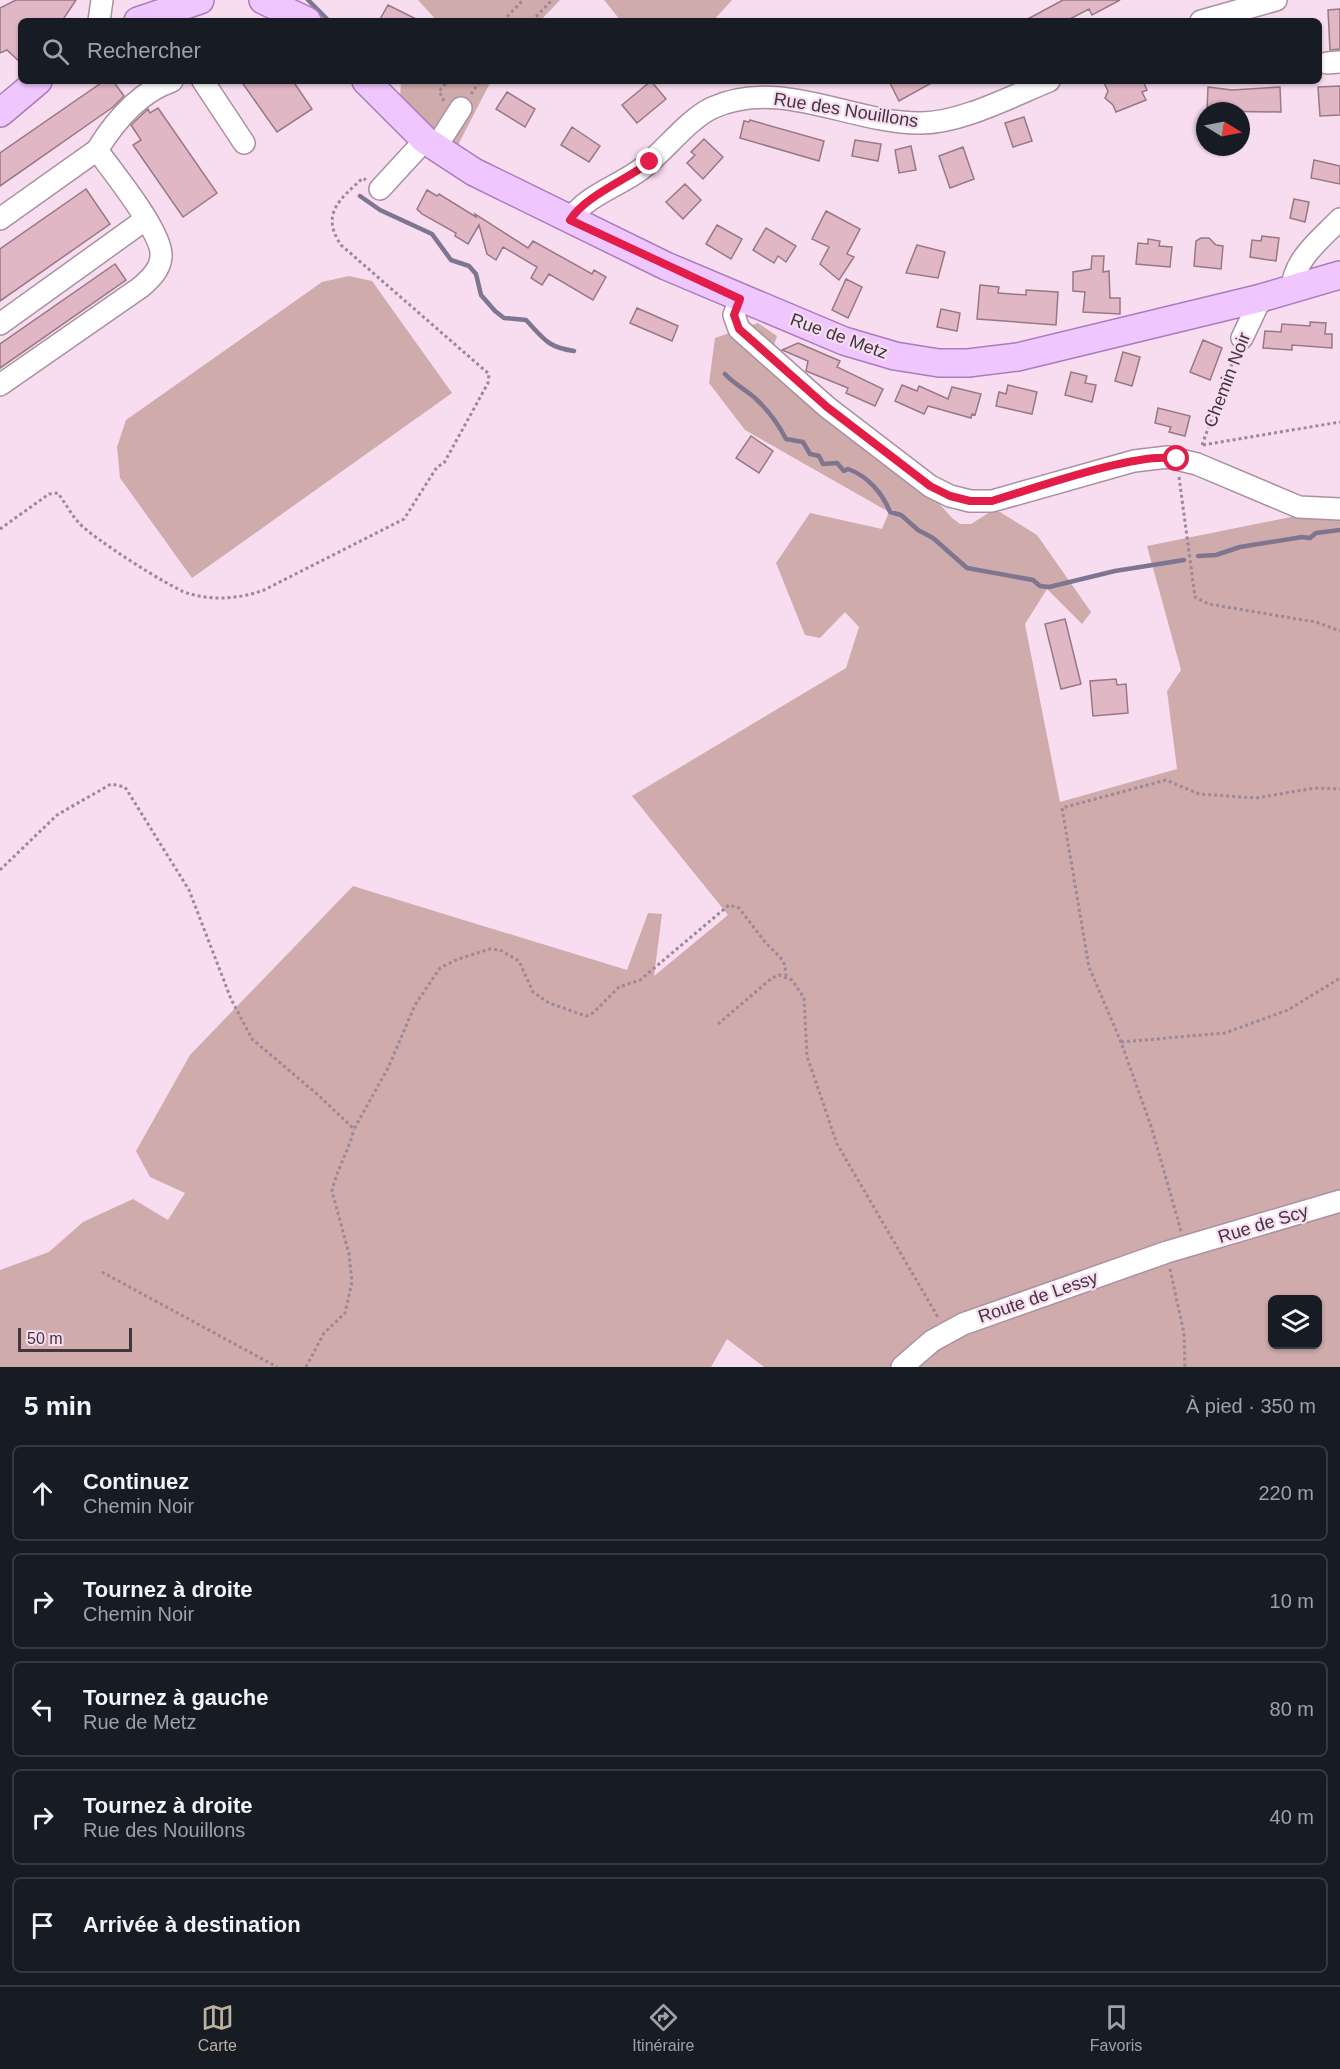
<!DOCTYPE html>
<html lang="fr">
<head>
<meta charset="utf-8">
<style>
	:root { --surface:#171b24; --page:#20242c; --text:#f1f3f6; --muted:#9ea1a6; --line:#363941; --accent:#bcb09e }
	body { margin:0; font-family:Helvetica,sans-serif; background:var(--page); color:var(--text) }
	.controls { position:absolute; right:18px; bottom:18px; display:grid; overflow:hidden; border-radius:9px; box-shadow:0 2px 4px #0004 }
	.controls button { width:54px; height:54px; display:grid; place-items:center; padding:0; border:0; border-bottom:2px solid var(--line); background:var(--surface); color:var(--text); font:30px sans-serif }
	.compass { position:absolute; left:1196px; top:102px; width:54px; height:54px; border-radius:50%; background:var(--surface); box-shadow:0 2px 4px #0004; rotate:100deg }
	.scale { position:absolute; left:18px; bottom:15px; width:114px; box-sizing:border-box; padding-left:6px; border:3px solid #41363e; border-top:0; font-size:16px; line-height:21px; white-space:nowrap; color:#41363e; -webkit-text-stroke:4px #f8dcf0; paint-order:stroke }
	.stop { position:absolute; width:18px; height:18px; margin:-14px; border:4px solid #e11d48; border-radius:50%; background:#fff }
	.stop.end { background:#e11d48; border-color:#fff; box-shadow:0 2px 6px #0008 }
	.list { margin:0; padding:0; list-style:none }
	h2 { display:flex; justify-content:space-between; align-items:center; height:78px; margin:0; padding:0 24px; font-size:26px }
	h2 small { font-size:20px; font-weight:400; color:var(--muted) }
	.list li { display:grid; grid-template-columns:39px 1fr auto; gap:18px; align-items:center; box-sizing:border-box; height:96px; margin:0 12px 12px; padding:0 12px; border:2px solid var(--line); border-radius:9px }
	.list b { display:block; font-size:22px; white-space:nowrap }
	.list p { margin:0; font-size:20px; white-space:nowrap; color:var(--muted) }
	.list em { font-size:20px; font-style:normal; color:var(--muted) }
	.icon { flex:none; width:33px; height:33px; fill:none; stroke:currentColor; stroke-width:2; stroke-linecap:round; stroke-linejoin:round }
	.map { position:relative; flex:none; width:1340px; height:1367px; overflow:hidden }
	.search { position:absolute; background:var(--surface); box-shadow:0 2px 4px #0004; left:18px; right:18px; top:18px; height:66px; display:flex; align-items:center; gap:15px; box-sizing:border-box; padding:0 21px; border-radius:9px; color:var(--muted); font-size:22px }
	.sheet { height:618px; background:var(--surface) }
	nav { display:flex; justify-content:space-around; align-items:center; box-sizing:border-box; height:84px; border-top:2px solid var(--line); background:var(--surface); font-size:16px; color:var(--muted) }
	nav a { display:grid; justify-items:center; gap:3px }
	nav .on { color:var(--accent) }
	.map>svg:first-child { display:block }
	.green { fill:#cfabab; fill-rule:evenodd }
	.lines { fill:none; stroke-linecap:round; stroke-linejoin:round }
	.stream { stroke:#7e7590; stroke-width:4.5 }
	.building { fill:#e2b7c5; stroke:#977983; stroke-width:1.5 }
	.minor-casing { stroke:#aa90a3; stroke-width:24 }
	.major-casing { stroke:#ab7bbb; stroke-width:30 }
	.path { stroke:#9c8896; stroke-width:3; stroke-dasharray:3 3; stroke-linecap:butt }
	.minor { stroke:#fff; stroke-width:21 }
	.major { stroke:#efc6fe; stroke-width:27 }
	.route { stroke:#e11d48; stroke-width:8 }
	.labels { text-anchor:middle; stroke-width:4.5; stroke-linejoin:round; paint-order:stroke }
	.street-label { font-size:18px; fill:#41363e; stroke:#f8dcf0 }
</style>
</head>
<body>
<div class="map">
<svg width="1340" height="1367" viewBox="0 0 1340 1367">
	<rect width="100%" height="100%" fill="#f8dcf0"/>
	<path class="green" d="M 418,0 L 560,0 L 540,21 L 437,21 Z
		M 604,0 L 732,0 L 713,21 L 621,21 Z
		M 401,81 L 491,81 L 458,145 L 429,127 L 400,98 Z
		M 349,276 L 372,281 L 452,393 L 192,578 L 120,478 L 117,447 L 126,420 L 322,282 Z
		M 758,323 L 777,336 L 768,363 L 929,492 L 952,518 L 960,524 L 971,524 L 990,512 L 1000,512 L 1037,535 L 1091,612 L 1082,624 L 1047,589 L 1025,624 L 1060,802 L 1177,769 L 1167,691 L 1181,670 L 1147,546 L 1340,507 L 1340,1367 L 764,1367 L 727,1339 L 711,1367 L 0,1367 L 0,1270 L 49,1252 L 83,1222 L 133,1199 L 168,1220 L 185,1193 L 150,1177 L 136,1151 L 190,1055 L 353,886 L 627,970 L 648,913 L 662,914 L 654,976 L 728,915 L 632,796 L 846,668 L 859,627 L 845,612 L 820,638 L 805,635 L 776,563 L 810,513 L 882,529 L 889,512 L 745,430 L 709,383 L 715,338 ZM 1272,1300 L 1318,1300 L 1318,1344 L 1272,1344 Z"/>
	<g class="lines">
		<path class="stream" d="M 308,0 L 329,21
			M 360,196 L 380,210 L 432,234 L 451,260 L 469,266 L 476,274 L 481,295 L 495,311 L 504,318 L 526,320 C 544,339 547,347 574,351
			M 725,374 C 734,384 745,389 755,398 C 767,409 779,425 786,439 L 803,442 L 810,454 L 819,456 L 823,464 L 837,463 L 844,471 L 848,469 C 868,476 883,494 890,512 L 901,515 L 918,530 L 933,538 L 967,568 L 1033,580 L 1040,586 L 1049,587 L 1115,571 L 1184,560
			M 1198,556 L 1216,555 L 1240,547 L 1302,537 L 1310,538 L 1316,533 L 1340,530"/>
	</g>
	<path class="building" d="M 16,0 L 76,0 L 62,21 L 21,21 L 21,63 L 7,50 L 0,53 L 0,8 Z
		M 1063,0 L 1120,0 L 1092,15 L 1089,9 L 1066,21 L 1024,21 Z
		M 388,5 L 420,21 L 379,21 Z
		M 1340,9 L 1340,49 L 1330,50 L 1328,10 Z
		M 104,81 L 113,81 L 124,96 L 113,107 L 0,186 L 0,153 Z
		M 241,81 L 293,81 L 312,109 L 277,132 Z
		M 651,81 L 666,99 L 637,123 L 622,105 Z
		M 889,81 L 935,81 L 899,101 Z
		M 1103,81 L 1143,81 L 1147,90 L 1142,92 L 1146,100 L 1116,112 L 1113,105 L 1105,98 L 1108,91 Z
		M 1340,86 L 1340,115 L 1320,116 L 1318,87 Z
		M 1208,87 L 1232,90 L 1280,87 L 1281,112 L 1207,111 Z
		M 507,92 L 535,109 L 525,127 L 496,109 Z
		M 158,108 L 217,193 L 183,217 L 133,145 L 141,140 L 131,125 L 148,109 L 150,113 Z
		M 1024,117 L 1032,141 L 1013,147 L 1005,123 Z
		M 750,120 L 824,141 L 819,161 L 740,138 L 744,121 L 749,122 Z
		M 572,127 L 600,146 L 589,162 L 561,145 Z
		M 704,139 L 723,157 L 703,179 L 687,163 L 695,155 L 691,152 Z
		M 855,140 L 881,144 L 878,161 L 852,156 Z
		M 911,146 L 916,170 L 899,173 L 895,150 Z
		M 963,147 L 974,179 L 950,188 L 939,156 Z
		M 1314,160 L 1340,166 L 1340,184 L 1311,178 Z
		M 685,184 L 701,200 L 683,219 L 666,202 Z
		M 86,189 L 110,224 L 0,301 L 0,249 Z
		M 427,190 L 437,196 L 439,194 L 476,217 L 475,214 L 528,248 L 533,241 L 592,274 L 594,270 L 606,277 L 593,300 L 549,274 L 542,285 L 531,278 L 537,267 L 503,247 L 496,260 L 487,254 L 479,225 L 468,244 L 455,236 L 456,233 L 422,214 L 417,209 Z
		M 1294,199 L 1309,202 L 1305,222 L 1290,218 Z
		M 826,211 L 860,229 L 847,254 L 854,257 L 839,280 L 820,264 L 829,247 L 812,239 Z
		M 717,225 L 742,239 L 731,259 L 706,244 Z
		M 766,228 L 796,246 L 786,262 L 778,256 L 774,263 L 753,250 Z
		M 1262,236 L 1279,238 L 1276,261 L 1250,257 L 1252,240 L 1261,241 Z
		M 1201,238 L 1209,238 L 1216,245 L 1223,246 L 1221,269 L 1194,266 L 1196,241 Z
		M 1148,239 L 1160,241 L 1159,246 L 1172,247 L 1170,267 L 1136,264 L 1138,243 L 1148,244 Z
		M 917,245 L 945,252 L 938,278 L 906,273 Z
		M 1092,256 L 1104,256 L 1103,272 L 1109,271 L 1110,298 L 1120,298 L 1120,314 L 1083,312 L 1085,292 L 1073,291 L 1073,272 L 1091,269 Z
		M 115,264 L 126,280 L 0,368 L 0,344 Z
		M 846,279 L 862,287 L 848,318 L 832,310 Z
		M 980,285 L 999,287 L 998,293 L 1026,295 L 1026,290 L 1058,292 L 1056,325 L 977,319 Z
		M 637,308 L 678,326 L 672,341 L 630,323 Z
		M 941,309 L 960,313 L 957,331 L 937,327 Z
		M 1310,322 L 1326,323 L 1325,334 L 1332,334 L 1332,348 L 1292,345 L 1292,350 L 1263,348 L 1265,331 L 1281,332 L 1282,324 L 1310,326 Z
		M 1203,340 L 1222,348 L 1210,380 L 1190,372 Z
		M 798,343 L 840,361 L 837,367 L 883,389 L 875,406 L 846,393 L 848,388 L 806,371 L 808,361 L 782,350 Z
		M 1123,352 L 1140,357 L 1132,386 L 1115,381 Z
		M 1071,372 L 1087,376 L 1085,383 L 1096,385 L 1092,402 L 1065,395 Z
		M 902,385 L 917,391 L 919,386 L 948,399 L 952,387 L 981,394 L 975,415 L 972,414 L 971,418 L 928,406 L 924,414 L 895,401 Z
		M 1008,385 L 1037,392 L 1032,414 L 996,406 L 999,392 L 1006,394 Z
		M 1158,408 L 1190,416 L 1185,436 L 1169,432 L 1171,427 L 1155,423 Z
		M 751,436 L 773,451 L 759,473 L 736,458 Z
		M 1065,619 L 1081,684 L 1061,689 L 1045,624 Z
		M 1116,679 L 1117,685 L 1126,684 L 1128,713 L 1093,716 L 1090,681 Z"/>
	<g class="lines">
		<defs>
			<path id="minor" d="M 99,21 L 102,0
				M 1201,21 L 1276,0
				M 1327,63 L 1340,62
				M 203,81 L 244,143
				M 436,147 L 461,108
				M 380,189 L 425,140
				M 0,219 L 97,150
				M 570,220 C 585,196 617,187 640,170 C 663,153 687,120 712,108 C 780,77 851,123 919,123 C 959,124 1012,96 1049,81
				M 1292,288 C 1294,259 1321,239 1340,219
				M 740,299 L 734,315 L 739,329 L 827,407 L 930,486 L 950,496 L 970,501 L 992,501 L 1134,461 L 1168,457 L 1197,464 L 1299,507 L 1340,509
				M 0,324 L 146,219
				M 1242,338 L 1261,298
				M 0,385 L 141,287 C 150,279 160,270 161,257 C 164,234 112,171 97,150 C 115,121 139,92 172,81
				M 902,1367 L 932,1341 L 963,1324 L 1167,1252 L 1340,1201"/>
			<path id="major" d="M 263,0 L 307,21
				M 138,21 L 200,0
				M 366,81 L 425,140 L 474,172 L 666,266 L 844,341 L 895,356 L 939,363 L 968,363 L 1018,357 L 1261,298 L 1340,275
				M 0,113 L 38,81"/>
		</defs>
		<use href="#minor" class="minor-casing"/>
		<use href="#major" class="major-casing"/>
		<path class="path" d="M 503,21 L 523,0
			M 532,21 L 552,0
			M 471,94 L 480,81
			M 444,101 L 439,91 L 448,81
			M 1202,445 L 1236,353
			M 1203,445 L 1340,422
			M 1179,477 L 1195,597 L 1208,604 L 1316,622 L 1340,631
			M 0,529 L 49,494 L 58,493 C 65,503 71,514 79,523 C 91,537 169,587 187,593 C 212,601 239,599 264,590 L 404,519 L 437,467 L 444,463 L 488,383 L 489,374 L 341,245 C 320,214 340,199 363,178 L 366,180
			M 0,870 L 57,815 L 111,784 L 125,787 L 189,890 L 231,999 L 252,1039 L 317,1094 L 354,1129 L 388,1068 L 415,1005 L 440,968 L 458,959 L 490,949 L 500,950 L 519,961 L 533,992 L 549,1003 L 586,1016 L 593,1013 L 619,987 L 640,980 L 729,905 L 739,908 L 765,942 L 780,957 L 785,965 L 786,976
			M 718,1024 L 772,978 L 779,975 L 792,980 L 804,998 L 807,1056 L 837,1144 L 939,1319
			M 1121,1042 L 1225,1033 L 1288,1010 L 1340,978
			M 1181,1231 L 1152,1129 L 1121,1042 L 1089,967 L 1062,808 L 1166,780 L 1199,794 L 1256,798 L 1315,788 L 1340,789
			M 1170,1269 L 1184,1333 L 1185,1367
			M 102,1272 L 277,1367
			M 306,1367 L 324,1333 L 345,1313 L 352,1282 L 349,1254 L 332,1191 C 336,1170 349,1151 354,1129"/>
		<use href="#minor" class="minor"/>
		<use href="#major" class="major"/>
	</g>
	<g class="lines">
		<path class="route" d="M 650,162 C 626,180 585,196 570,220 L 740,299 L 734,315 L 739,329 L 827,407 L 930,486 L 950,496 L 970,501 L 992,501 C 1032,489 1141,450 1177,459"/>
	</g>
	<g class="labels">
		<g class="street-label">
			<text transform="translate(846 110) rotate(9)" y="6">Rue des Nouillons</text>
			<text transform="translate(839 336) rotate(20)" y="6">Rue de Metz</text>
			<text transform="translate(1227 380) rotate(-69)" y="6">Chemin Noir</text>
			<text transform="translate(1263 1224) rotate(-17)" y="6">Rue de Scy</text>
			<text transform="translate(1038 1297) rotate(-19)" y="6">Route de Lessy</text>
		</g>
	</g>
</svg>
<div class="controls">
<button><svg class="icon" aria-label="layers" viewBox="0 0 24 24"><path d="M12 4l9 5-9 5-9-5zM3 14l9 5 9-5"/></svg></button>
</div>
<svg class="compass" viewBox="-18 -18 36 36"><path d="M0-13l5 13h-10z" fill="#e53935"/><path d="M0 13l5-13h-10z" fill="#9ea1a6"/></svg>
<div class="scale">50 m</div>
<div class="stop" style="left:1177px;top:459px"></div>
<div class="stop end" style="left:650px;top:162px"></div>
<div class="search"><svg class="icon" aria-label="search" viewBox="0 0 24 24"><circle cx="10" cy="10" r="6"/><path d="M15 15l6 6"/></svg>Rechercher</div>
</div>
<section class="sheet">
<h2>5 min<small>À pied · 350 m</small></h2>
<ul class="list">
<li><svg class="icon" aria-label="ahead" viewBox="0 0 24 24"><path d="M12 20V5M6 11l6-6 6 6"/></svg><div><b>Continuez</b><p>Chemin Noir</p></div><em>220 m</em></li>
<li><svg class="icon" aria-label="right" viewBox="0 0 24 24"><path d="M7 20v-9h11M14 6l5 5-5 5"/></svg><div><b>Tournez à droite</b><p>Chemin Noir</p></div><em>10 m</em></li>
<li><svg class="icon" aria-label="left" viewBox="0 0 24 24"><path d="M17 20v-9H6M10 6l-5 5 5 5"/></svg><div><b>Tournez à gauche</b><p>Rue de Metz</p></div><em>80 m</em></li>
<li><svg class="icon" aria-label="right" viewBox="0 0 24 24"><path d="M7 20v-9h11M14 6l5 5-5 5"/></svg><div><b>Tournez à droite</b><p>Rue des Nouillons</p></div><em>40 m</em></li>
<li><svg class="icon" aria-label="arrive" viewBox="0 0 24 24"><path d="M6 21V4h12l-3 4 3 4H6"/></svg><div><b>Arrivée à destination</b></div></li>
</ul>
</section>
<nav>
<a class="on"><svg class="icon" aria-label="map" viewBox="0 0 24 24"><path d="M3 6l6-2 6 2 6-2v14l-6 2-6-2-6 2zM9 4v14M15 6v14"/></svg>Carte</a>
<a><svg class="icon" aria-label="directions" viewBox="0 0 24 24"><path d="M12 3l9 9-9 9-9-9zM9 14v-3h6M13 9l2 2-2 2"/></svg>Itinéraire</a>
<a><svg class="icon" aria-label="saved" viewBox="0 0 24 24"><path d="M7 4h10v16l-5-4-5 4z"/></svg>Favoris</a>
</nav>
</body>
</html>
